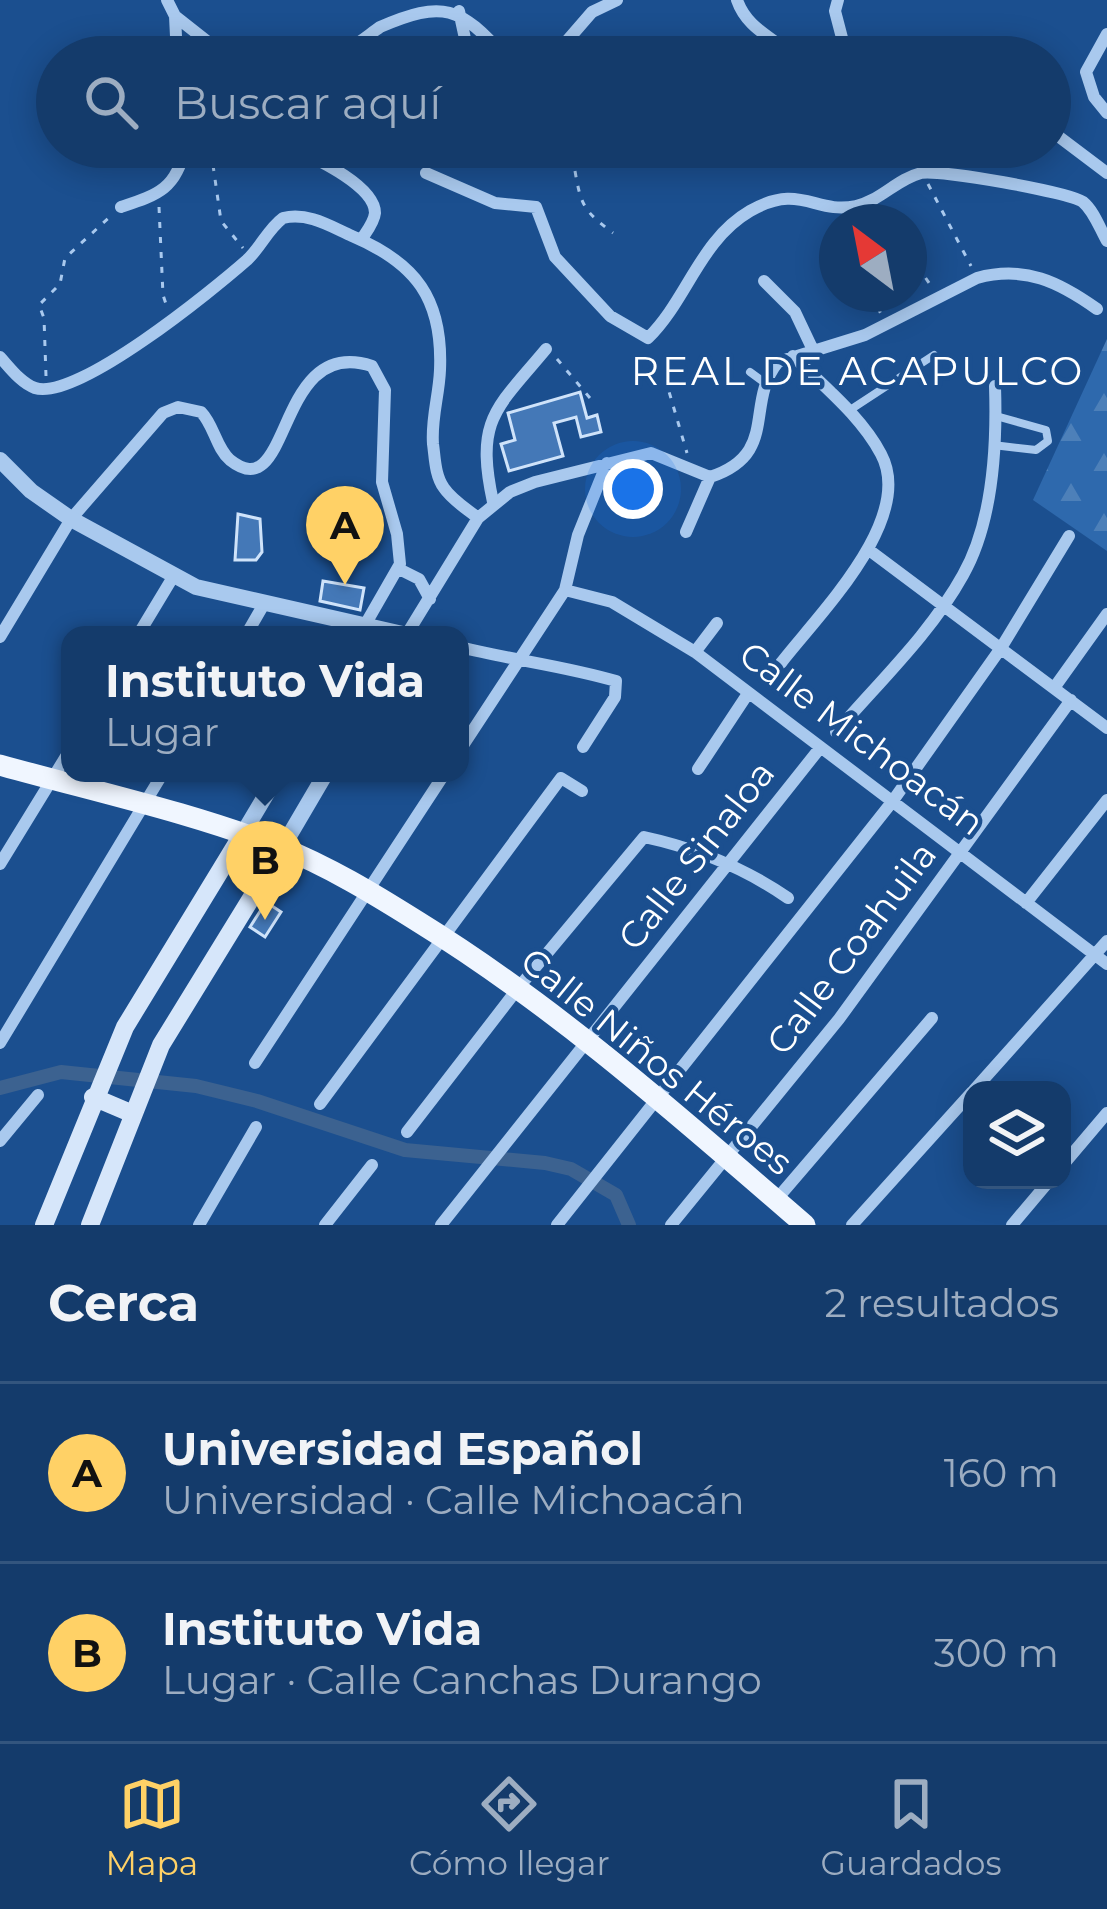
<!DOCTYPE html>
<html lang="es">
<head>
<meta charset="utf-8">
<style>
	:root { --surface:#143b6b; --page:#1d4271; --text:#f1f3f6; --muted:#9dadc1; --line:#33557e; --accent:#ffd166 }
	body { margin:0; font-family:Montserrat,sans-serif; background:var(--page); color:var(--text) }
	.controls { position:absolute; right:36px; bottom:36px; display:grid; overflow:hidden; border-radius:24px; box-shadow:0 6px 30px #0003 }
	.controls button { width:108px; height:108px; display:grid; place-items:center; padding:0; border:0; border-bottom:3px solid var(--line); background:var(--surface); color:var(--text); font:60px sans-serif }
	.compass { position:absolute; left:819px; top:204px; width:108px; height:108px; border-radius:50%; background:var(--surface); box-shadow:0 6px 30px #0003; rotate:328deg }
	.you { position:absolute; left:633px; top:489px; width:42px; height:42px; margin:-30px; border:9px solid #fff; border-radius:50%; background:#1a73e8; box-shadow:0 0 0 18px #1a73e833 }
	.badge { display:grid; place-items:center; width:78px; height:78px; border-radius:50%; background:var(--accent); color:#111; font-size:39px; font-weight:700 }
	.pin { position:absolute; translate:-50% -99px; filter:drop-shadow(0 3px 6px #0008) }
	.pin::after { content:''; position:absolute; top:63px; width:42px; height:36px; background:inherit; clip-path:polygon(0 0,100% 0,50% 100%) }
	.popup { position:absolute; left:61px; top:626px; width:408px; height:156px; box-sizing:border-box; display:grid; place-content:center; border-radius:24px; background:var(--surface); filter:drop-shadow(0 3px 9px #0005); font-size:39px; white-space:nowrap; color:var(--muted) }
	.popup b { font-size:45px; color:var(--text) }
	.popup::after { content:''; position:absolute; left:50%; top:100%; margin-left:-24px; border:24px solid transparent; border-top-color:var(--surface) }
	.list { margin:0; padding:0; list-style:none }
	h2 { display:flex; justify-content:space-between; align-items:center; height:156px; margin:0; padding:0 48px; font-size:51px }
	h2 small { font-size:39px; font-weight:400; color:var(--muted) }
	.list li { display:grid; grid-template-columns:78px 1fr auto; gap:36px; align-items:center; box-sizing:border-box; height:180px; padding:0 48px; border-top:3px solid var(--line) }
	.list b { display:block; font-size:45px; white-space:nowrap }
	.list p { margin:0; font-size:39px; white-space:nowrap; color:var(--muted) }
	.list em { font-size:39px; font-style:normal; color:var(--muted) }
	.icon { flex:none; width:66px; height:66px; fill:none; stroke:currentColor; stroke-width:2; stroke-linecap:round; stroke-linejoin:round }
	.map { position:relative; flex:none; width:1107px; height:1225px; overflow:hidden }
	.search { position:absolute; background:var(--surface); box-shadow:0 6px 30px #0003; left:36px; right:36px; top:36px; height:132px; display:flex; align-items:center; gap:30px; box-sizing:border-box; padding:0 42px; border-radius:66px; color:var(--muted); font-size:45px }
	.sheet { height:516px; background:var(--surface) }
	nav { display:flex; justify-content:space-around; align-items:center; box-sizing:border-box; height:168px; border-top:3px solid var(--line); background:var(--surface); font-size:33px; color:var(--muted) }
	nav a { display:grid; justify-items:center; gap:6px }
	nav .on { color:var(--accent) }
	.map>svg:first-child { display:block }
	.forest { fill:url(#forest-firs) }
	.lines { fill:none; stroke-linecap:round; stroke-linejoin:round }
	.canal { stroke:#3c6290; stroke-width:14 }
	.building { fill:#4478b7; stroke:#cfe3fa; stroke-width:3 }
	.path { stroke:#a9c9ee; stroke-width:3; stroke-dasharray:6 9; stroke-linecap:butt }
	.service { stroke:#a9c9ee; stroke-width:8 }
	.minor { stroke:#a9c9ee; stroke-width:12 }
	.tertiary { stroke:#a9c9ee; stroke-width:16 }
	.secondary { stroke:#d6e6fa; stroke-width:18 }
	.primary { stroke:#f0f6ff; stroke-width:21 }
	.labels { text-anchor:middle; stroke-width:9; stroke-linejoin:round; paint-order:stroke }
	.street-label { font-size:36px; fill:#fff; stroke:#1b4f8f }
	.neighbourhood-label { font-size:39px; letter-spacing:3px; fill:#fff; stroke:#1b4f8f }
</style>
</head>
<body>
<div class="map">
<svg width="1107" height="1225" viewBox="0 0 1107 1225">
	<defs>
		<pattern id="forest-firs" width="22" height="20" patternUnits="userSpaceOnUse" patternTransform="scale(3)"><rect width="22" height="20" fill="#2e69ad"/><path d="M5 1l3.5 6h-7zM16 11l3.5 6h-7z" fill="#4d80b9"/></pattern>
	</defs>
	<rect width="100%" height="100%" fill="#1b4f8f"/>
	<path class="forest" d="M 1107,339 L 1107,551 L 1033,500 Z"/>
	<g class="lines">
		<path class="canal" d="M 0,1088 L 61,1072 L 196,1086 L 257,1101 L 405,1150 L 545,1163 L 571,1169 L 616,1195 L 629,1225"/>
	</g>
	<path class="building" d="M 580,392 L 587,418 L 597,415 L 601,432 L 581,437 L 576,417 L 554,423 L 563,456 L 509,471 L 501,444 L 515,440 L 508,413 Z
		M 238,514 L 260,519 L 262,552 L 256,560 L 235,560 Z
		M 323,581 L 364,588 L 360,610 L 320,601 Z
		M 266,902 L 281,912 L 265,937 L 250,927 Z"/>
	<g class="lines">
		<path class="path" d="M 213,165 L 221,221 L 243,248
			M 575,171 C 581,206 584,211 613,233
			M 928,184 L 971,266
			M 159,207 L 163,295 L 168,310
			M 886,209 L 892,222
			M 909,253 L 931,286
			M 871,294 L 881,314
			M 557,359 L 590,398
			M 46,376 L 44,318 L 39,305 L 60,284 L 65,258 L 114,213
			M 665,378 L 687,453"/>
		<path class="service" d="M 750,372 L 765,383
			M 850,410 L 934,355
			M 993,445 L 1036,450 L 1048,441 L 1046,430 L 996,416"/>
		<path class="minor" d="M 167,0 L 175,16 L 177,57
			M 737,0 C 747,29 773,37 794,57
			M 838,0 L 835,11 L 847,57
			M 459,11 L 469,57
			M 175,16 L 227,57
			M 1107,34 L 1086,72 L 1094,97 L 1107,113
			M 330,57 C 350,51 363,39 380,27 C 443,0 460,6 505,57
			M 553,57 L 592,12 L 617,0
			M 1050,130 L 1107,173
			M 291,147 C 312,157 375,185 375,213 C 374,223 366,232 361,240
			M 562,147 L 573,157
			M 185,151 L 209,151 L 214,147
			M 426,173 L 495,203 L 536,207 L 555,257 L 610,316 L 648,338 C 687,300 700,240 750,211 C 801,182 815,215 856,206 C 880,201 897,179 921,173 C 939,169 1069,192 1083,202 C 1094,211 1100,229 1107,241
			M 121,207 C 157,195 177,189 185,147
			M 764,281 L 795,312 L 813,350
			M 0,357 C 10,368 21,383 35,388 C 76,402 214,289 247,260 C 261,247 268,229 283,218 C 308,212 330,226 352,236 C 416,263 443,299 440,370 C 439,396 431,418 433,444 C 435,458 435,476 444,488 C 452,500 467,509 478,518
			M 493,502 C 475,419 496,409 546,349
			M 686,532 L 710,477
			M 869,550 L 1107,728
			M 399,569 L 419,579 L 430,599
			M 565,590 L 612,602 L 695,652 L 1107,964
			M 138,635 L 173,577
			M 246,635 L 264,604
			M 411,635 L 407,634 L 478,518 L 510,492 L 535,482 L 651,453 L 710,477 C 780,454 744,404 778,362 L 865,335 L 977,278 C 1025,265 1059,282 1097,309
			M 0,637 L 71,519 L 163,413 L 178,407 L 201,412 C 214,425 216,448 230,460 C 293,510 274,334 372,366 L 385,390 L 382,482 L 397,534 L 400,564 L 365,625
			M 460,647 C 512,660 565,666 616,681 L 615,697 L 583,747
			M 695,652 L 717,623
			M 781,663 C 818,615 916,519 881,454 C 861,416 823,386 793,356
			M 1054,688 L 1107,614
			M 836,732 C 879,682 931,633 963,575 C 993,522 997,446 995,386
			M 460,750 L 565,590 L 578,535 L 607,463
			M 698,769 L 747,695
			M 0,864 L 70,750
			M 1026,903 L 1107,800
			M 0,1043 L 163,773
			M 255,1063 L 445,773
			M 974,1090 L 1107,941
			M 320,1104 L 561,778 L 582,791
			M 407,1132 L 519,987 L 644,837 C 695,848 746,869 788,898
			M 0,1141 L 38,1095
			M 1062,1166 L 1107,1113
			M 776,1200 L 932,1018
			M 199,1225 L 256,1127
			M 325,1225 L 372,1165
			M 441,1225 L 820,748
			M 557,1225 L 892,802 L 1001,648 L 1069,536
			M 671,1225 L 839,1019 L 1071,700
			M 852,1225 L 972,1092
			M 1012,1225 L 1050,1180"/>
		<path class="tertiary" d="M 0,460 L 31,491 L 71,519 L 196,587 L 407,635
			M 242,835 L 279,773
			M 282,848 L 326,773"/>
		<path class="secondary" d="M 93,1097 L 133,1114
			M 44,1225 L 125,1027 L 242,835
			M 90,1225 L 161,1045 L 282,848"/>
		<path class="primary" d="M 0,765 C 93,791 190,812 280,847 C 328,866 374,894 417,921 C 558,1008 680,1117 805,1225"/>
	</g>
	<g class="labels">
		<g class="street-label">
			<text transform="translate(862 738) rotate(37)" y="13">Calle Michoacán</text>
			<text transform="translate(696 855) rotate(-52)" y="13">Calle Sinaloa</text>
			<text transform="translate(851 948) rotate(-53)" y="13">Calle Coahuila</text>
			<text transform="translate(657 1061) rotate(39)" y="13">Calle Niños Héroes</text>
		</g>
		<g class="neighbourhood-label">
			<text x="858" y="385">REAL DE ACAPULCO</text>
		</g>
	</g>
</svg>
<div class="controls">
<button><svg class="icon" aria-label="layers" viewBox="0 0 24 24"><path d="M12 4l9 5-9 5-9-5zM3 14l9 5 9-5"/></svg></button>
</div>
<svg class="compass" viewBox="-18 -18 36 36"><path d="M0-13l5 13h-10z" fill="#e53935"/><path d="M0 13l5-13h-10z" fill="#9dadc1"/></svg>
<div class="you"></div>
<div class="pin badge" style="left:345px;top:585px">A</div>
<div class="pin badge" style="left:265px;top:920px">B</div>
<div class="popup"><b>Instituto Vida</b>Lugar</div>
<div class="search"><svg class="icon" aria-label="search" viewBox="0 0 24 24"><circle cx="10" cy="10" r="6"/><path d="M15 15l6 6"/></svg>Buscar aquí</div>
</div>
<section class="sheet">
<h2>Cerca<small>2 resultados</small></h2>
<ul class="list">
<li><span class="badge">A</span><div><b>Universidad Español</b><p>Universidad · Calle Michoacán</p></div><em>160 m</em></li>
<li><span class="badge">B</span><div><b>Instituto Vida</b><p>Lugar · Calle Canchas Durango</p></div><em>300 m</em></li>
</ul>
</section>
<nav>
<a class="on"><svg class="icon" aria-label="map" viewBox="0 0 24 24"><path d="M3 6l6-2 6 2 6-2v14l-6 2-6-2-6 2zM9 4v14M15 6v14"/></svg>Mapa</a>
<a><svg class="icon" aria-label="directions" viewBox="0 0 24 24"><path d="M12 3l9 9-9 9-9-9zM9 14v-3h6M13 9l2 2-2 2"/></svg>Cómo llegar</a>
<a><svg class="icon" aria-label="saved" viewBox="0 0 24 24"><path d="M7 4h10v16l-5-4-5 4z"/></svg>Guardados</a>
</nav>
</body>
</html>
